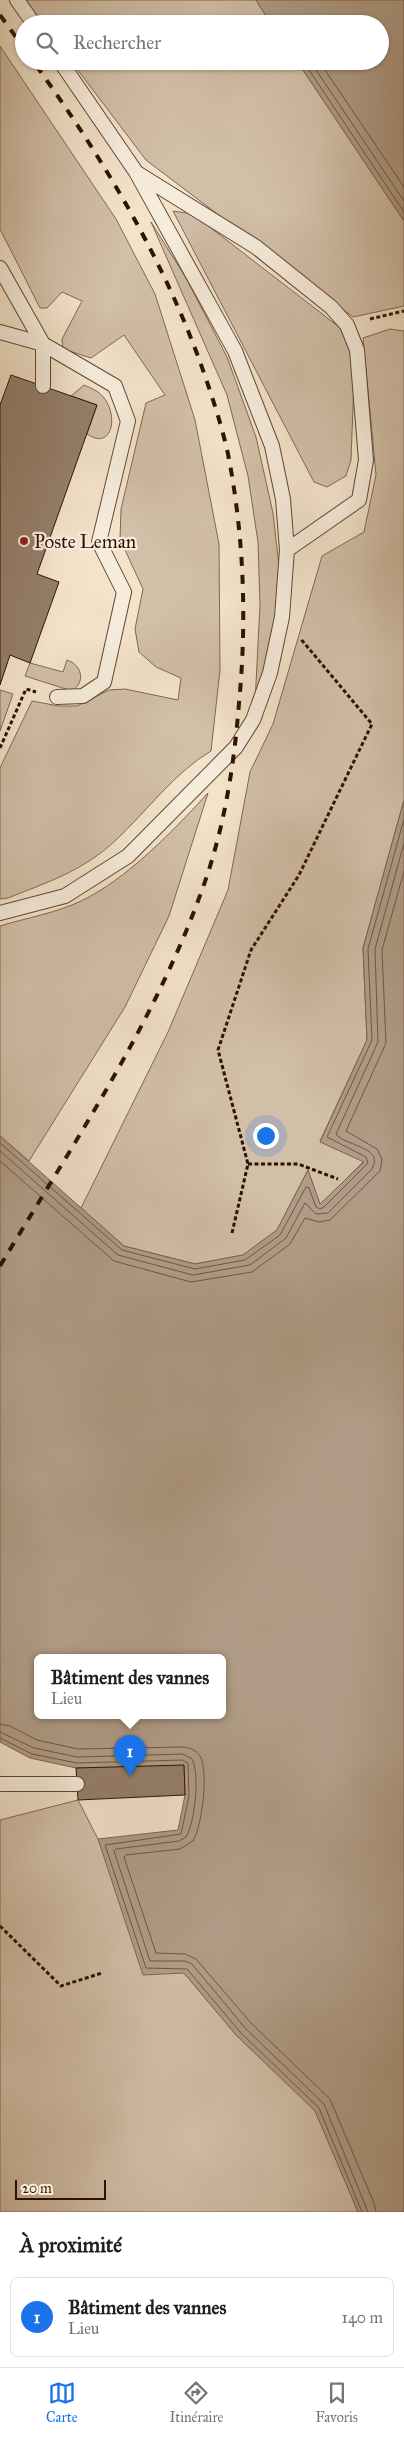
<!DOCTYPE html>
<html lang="fr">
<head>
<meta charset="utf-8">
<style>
	:root { --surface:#fff; --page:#f2f2f2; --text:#202124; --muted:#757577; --line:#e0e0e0; --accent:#1a73e8 }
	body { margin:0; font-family:"IM FELL Great Primer",serif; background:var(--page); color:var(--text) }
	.scale { position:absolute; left:15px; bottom:12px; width:91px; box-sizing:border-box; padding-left:5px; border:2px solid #2f1100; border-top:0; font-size:14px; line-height:18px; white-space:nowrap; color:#2f1100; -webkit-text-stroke:4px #f7eddd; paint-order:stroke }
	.you { position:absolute; left:265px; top:1135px; width:18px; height:18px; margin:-12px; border:4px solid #fff; border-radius:50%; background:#1a73e8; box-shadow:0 0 0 8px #1a73e833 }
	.badge { display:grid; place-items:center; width:32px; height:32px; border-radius:50%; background:var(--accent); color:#fff; font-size:16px; font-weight:700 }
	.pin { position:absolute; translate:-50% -41px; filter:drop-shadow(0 1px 2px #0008) }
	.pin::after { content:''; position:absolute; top:26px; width:18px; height:15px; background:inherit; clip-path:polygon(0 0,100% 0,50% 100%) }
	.popup { position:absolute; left:34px; top:1654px; width:192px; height:65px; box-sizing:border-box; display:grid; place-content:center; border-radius:8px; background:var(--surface); filter:drop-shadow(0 1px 4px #0005); font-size:16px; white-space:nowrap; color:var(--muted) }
	.popup b { font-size:19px; color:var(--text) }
	.popup::after { content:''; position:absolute; left:50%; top:100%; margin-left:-10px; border:10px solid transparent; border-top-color:var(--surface) }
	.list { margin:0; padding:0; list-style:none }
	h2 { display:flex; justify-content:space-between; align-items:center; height:65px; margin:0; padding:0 20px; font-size:21px }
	h2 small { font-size:16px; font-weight:400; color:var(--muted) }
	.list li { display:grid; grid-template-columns:32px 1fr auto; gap:15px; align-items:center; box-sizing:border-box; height:80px; margin:0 10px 10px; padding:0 10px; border:1px solid var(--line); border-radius:8px }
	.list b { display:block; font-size:19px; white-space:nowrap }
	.list p { margin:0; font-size:16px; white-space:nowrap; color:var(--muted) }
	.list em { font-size:16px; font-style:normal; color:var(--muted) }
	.icon { flex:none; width:28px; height:28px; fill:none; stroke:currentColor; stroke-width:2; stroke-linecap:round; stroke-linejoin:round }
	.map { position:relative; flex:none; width:404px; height:2212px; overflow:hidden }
	.search { position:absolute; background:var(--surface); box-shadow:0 1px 4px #0004; left:15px; right:15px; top:15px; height:55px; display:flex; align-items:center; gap:12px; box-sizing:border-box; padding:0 18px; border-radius:28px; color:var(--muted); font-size:19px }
	.sheet { height:155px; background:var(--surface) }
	nav { display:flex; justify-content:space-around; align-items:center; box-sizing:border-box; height:70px; border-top:1px solid var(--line); background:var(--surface); font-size:14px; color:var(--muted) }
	nav a { display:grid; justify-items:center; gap:2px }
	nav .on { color:var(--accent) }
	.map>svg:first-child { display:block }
	.green { fill:#d2bfa8; stroke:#806854 }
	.water { fill:#b09c86; stroke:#7c6450; fill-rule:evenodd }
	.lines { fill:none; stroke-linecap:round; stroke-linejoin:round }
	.shore { stroke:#705643; stroke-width:1 }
	.building { fill:#957e6a; stroke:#2f1100 }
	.lane-casing { stroke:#604633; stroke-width:16 }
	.path { stroke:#2f1100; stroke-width:3; stroke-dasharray:4 2.5; stroke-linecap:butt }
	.lane { stroke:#f7eddd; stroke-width:14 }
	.rail { stroke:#2f1100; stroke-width:4; stroke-dasharray:9 9; stroke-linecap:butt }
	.poi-dot { fill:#8f2418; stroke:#f7eddd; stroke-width:2 }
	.labels { text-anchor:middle; stroke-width:4.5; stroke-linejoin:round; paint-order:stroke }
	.poi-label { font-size:19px; fill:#2f1100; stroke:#f7eddd; text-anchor:start }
</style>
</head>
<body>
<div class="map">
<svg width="404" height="2212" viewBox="0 0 404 2212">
	<rect width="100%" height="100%" fill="#f3e3cb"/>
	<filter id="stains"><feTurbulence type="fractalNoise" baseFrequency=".004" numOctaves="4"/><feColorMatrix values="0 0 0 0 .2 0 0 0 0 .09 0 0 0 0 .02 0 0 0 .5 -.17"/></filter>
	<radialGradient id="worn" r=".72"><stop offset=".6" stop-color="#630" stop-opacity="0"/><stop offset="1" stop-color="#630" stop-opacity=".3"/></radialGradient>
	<path class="green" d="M 25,0 L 256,0 L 271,24 L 43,24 Z
		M 0,46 L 116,219 L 155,294 L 195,420 L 219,544 L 220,670 L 211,751 C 174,773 147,811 116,840 C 83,871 48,882 8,898 L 0,899 L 0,768 L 32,701 L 59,706 L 77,706 L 109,690 L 125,689 L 178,700 L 181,678 L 156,667 L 139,652 L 135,629 L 143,589 L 120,539 L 121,509 L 146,403 L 165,395 L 124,335 L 91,358 L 63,349 L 62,339 L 82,301 L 62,292 L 47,308 L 40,308 L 0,229 Z
		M 71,61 L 297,61 L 404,221 L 404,306 L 353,317 L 146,160 Z
		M 173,211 L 193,214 L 339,327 L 355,353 L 351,460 L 346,476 L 327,487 L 314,482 Z
		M 151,222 L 186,278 L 227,357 L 256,437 L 273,513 L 279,566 L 280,611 L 255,703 L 260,605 L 258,542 L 248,476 L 227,395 Z
		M 390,329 L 404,331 L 404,800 L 363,948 L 367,1040 L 320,1141 L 364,1161 L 320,1205 L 308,1170 L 277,1230 L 243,1255 L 195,1264 L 124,1246 L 81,1208 L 168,1032 L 228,890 L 250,772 L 273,724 L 322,556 L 364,532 L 376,475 L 363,338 Z
		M 84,385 C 88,387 94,389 98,392 C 120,408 115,453 87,434 L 97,405 L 71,396 Z
		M 67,660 C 82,665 86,682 72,691 L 25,676 L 30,663 L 63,672 Z
		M 0,690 L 13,694 L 0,731 Z
		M 208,793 L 169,916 L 125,1007 L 29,1161 L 0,1136 L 0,926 C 26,918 56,913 81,901 C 126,880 174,830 208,793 Z
		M 78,1800 L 98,1839 L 184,1973 L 237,2036 L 316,2111 L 358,2212 L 0,2212 L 0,1820 Z"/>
	<path class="water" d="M 256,0 L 404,0 L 404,221 L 297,61 L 380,61 L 380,24 L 271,24 Z
		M 404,800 L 404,2212 L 358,2212 L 315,2111 L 237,2036 L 184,1973 L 143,1975 L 98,1839 L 178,1830 L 185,1795 L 184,1766 L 76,1768 L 30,1758 L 0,1742 L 0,1136 L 124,1246 L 195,1264 L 243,1255 L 277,1230 L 308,1170 L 320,1204 L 364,1162 L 320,1142 L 367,1040 L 363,948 ZM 38,1657 L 222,1657 L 222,1715 L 38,1715 Z"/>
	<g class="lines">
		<path class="shore" d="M 303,61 L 404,212
			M 310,61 L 404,201
			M 319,61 L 404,187
			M 0,1143 L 122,1250 L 195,1269 L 245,1260 L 280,1235 L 306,1187 L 309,1188 L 316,1207 L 320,1209 L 324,1207 L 368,1163 L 366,1157 L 327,1137 L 372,1040 L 368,949 L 404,819
			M 0,1151 L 118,1255 L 193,1275 L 250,1265 L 286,1238 L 305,1203 L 316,1214 L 328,1213 L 371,1170 C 387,1147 344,1146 336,1134 L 378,1042 L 375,949 L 404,843
			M 0,1161 L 114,1261 L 191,1282 L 252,1272 L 290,1244 L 305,1218 L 319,1222 L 330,1220 L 380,1171 L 382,1159 L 377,1149 L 346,1131 L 386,1043 L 382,950 L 404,871
			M 0,1724 L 10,1726 L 37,1740 L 78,1749 L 183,1747 C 190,1748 196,1750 200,1756 C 209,1771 202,1826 193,1841 L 180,1849 L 126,1855 L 124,1857 L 156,1953 L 185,1954 L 196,1959 L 251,2023 L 330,2099 L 374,2203 L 376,2212
			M 0,1732 L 34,1748 L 77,1757 L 183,1754 L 192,1759 C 200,1773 195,1823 186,1837 L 179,1841 L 116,1849 L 114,1851 L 150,1961 L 185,1961 L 192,1964 L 246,2029 L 324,2104 L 368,2212
			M 0,1738 L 32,1754 L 77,1763 L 182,1760 L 188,1763 L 189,1796 L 181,1834 L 105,1845 L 146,1968 L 187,1969 L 241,2033 L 319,2108 L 362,2212"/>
	</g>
	<path class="building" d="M 11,375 L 97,405 L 37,574 L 59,582 L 30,663 L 10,655 L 0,685 L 0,405 Z
		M 184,1765 L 185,1795 L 78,1800 L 76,1768 Z"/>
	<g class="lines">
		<defs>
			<path id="lane" d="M 17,0 L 34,24
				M 137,173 L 256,247 L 331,307 L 347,325 L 357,350 L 366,460 L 359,500 L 287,550
				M 0,268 L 43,344 L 43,386
				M 0,332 L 43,344 L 115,386 L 128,421 L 99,542 L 124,592 L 104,682 L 83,696 L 57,697
				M 0,913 L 65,896 L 128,856 L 236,747 L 253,720 L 270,673 L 282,617 L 287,550 L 283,499 L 272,446 L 235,351 L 136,172 L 60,61
				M 0,1784 L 77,1784"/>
		</defs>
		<use href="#lane" class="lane-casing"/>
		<path class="path" d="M 370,319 L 404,311
			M 0,748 L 26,689 L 36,692
			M 248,1164 L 298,1164 L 338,1179
			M 232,1233 L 248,1164 L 218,1050 L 251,950 L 299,875 L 372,724 L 300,638
			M 0,1926 L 61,1986 L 102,1973"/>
		<use href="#lane" class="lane"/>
		<path class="rail" d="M 0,15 L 24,48
			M 0,1266 C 73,1144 154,1024 202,890 C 224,830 234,767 239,703 C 247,621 244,535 228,454 C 221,422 210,390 199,359 C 159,251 100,154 33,61"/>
	</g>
	<circle class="poi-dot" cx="24" cy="541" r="5"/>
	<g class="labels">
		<g class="poi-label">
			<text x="34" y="548">Poste Leman</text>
		</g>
	</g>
	<rect width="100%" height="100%" filter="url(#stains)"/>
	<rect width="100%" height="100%" fill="url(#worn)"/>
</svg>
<div class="scale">20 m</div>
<div class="you"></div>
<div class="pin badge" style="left:130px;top:1776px">1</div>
<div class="popup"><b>Bâtiment des vannes</b>Lieu</div>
<div class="search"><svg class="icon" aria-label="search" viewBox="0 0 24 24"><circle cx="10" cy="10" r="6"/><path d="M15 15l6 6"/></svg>Rechercher</div>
</div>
<section class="sheet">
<h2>À proximité<small></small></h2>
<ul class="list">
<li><span class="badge">1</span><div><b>Bâtiment des vannes</b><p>Lieu</p></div><em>140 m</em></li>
</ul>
</section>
<nav>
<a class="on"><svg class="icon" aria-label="map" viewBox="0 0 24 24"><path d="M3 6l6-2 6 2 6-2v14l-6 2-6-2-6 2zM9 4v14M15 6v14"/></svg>Carte</a>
<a><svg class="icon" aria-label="directions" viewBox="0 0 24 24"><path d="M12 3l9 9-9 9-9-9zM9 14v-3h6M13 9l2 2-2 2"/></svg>Itinéraire</a>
<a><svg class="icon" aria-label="saved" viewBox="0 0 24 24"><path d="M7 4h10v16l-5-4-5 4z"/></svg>Favoris</a>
</nav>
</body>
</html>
